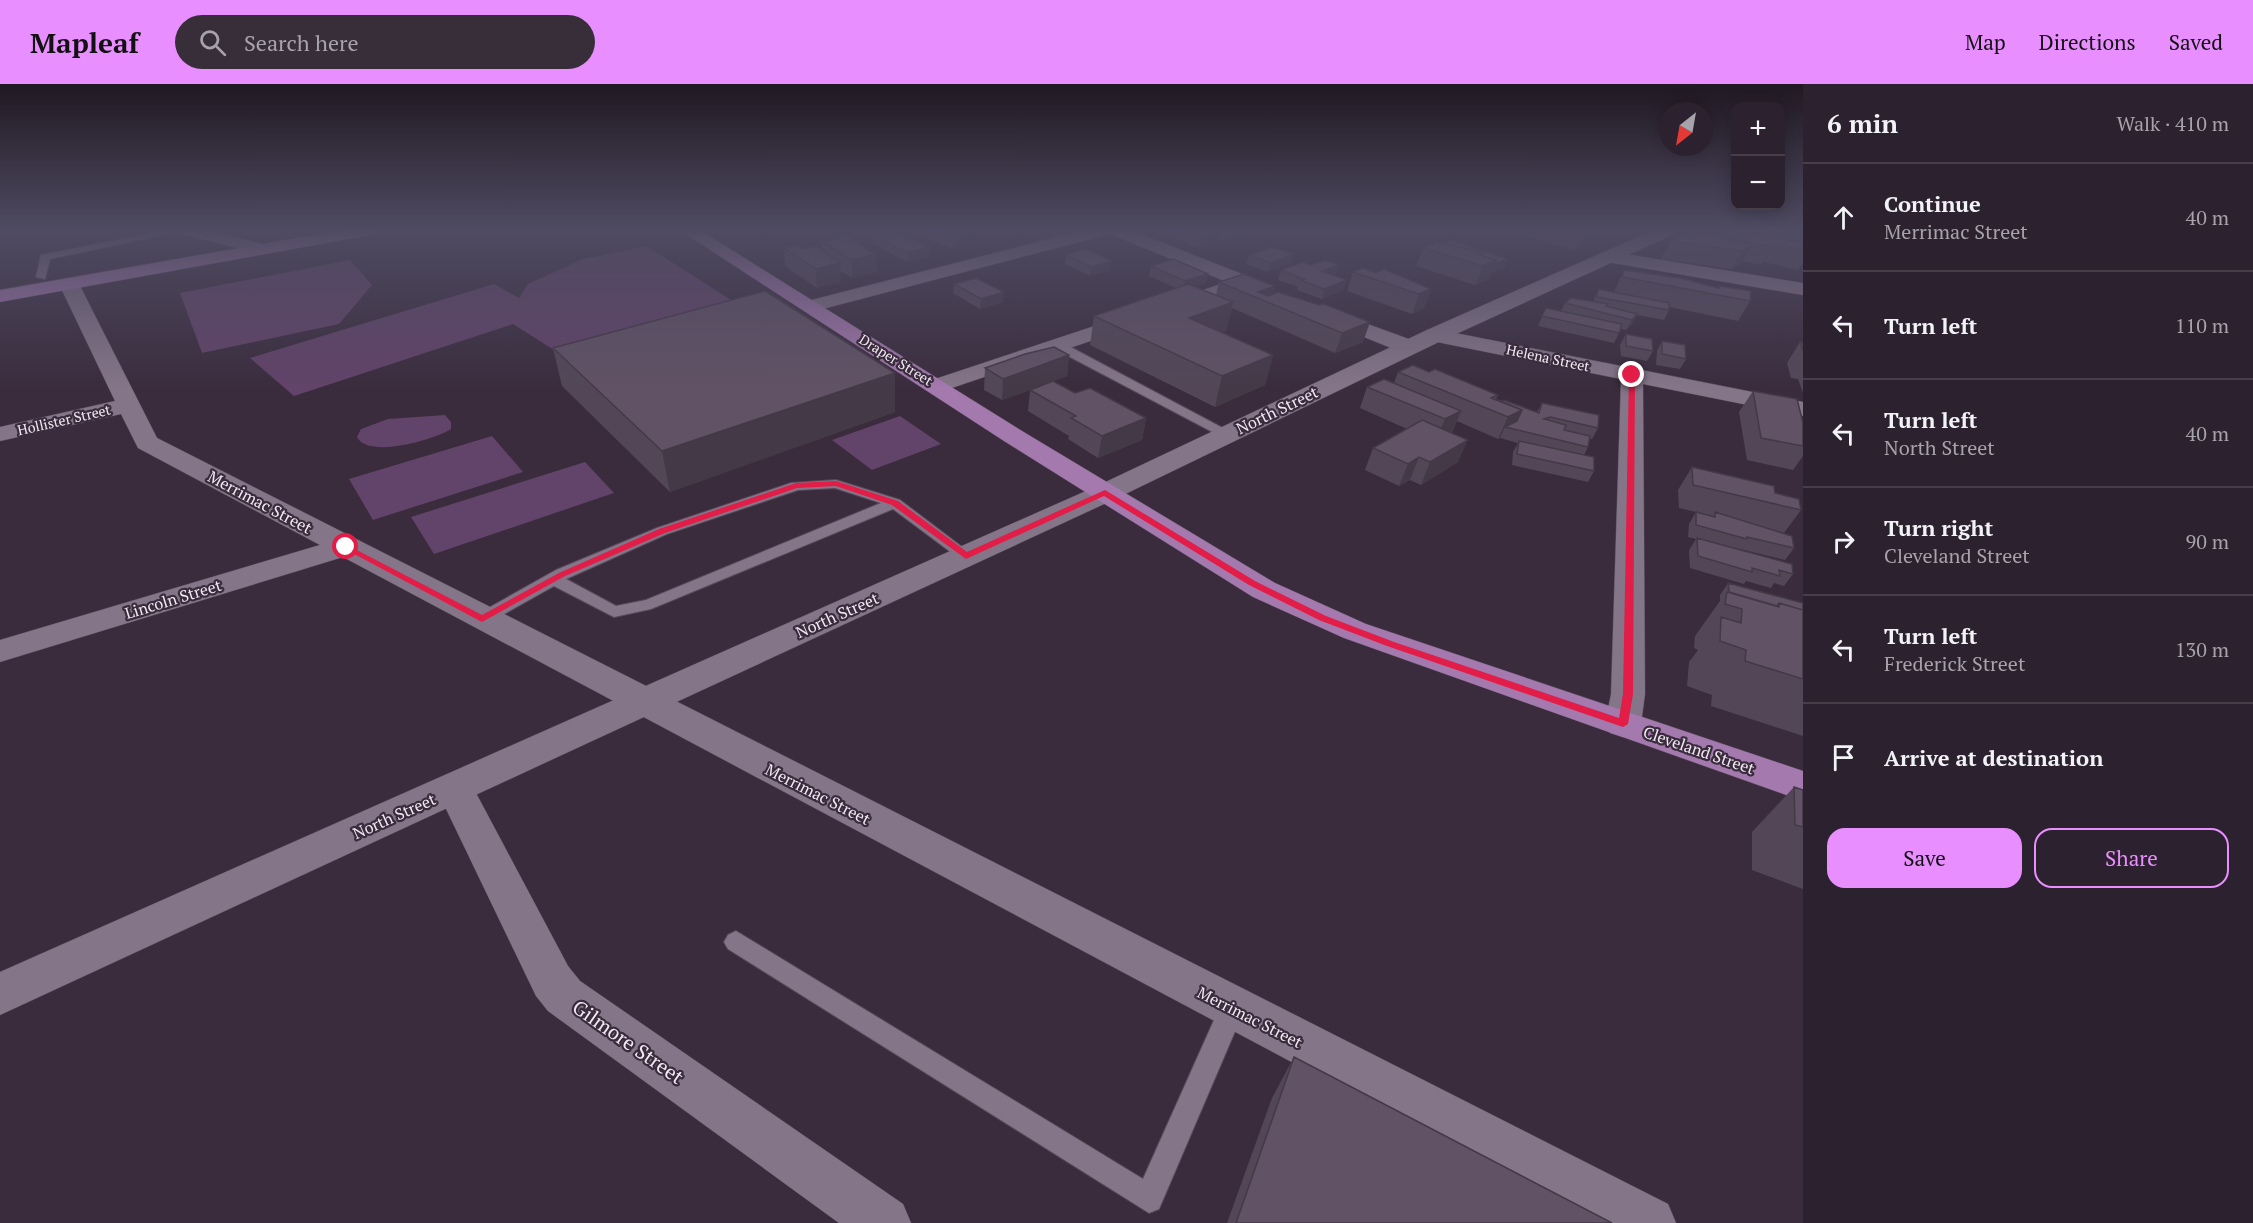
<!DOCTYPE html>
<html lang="en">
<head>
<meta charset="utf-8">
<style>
	:root { --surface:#2c212e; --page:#382e3a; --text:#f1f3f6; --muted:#a6a3aa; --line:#483e4a; --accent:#e98efe }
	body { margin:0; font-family:"PT Serif",serif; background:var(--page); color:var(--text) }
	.controls { position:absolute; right:18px; top:18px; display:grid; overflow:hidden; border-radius:12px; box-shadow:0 3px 15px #0003 }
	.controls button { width:54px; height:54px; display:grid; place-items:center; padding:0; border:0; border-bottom:2px solid var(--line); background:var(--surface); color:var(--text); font:30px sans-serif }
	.compass { position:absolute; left:1659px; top:18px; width:54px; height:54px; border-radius:50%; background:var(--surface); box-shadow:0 3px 15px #0003; rotate:211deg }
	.stop { position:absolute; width:18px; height:18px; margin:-14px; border:4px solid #e11d48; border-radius:50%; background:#fff }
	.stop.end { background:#e11d48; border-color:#fff; box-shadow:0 2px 6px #0008 }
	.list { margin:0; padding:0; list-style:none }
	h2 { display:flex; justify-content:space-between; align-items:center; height:78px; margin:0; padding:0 24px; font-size:26px }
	h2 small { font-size:20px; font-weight:400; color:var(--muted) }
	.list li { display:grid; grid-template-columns:39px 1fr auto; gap:18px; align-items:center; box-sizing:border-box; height:108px; padding:0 24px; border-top:2px solid var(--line) }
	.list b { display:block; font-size:22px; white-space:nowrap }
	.list p { margin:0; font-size:20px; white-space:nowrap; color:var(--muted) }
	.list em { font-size:20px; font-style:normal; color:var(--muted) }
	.actions { display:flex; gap:12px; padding:18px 24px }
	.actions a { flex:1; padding:14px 0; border:2px solid var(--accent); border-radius:18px; text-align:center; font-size:21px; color:var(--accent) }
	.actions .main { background:var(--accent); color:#111 }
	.icon { flex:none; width:33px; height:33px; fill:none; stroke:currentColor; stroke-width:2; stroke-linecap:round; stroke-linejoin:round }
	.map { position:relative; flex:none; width:1803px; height:1139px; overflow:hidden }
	header { display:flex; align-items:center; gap:36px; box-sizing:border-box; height:84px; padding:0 30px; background:var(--accent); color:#111 }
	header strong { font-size:28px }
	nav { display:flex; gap:33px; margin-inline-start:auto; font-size:21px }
	.search { width:420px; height:54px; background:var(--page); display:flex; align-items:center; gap:15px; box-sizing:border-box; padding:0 21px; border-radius:33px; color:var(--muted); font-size:22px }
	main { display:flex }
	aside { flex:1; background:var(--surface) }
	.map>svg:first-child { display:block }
	.green { fill:#624369 }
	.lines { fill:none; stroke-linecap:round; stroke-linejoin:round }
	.service-casing { stroke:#574b5a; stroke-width:2 }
	.minor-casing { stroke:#574b5a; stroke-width:1 }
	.tertiary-casing { stroke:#574b5a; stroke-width:1 }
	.primary-casing { stroke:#574b5a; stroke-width:1 }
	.service { fill:#857589; fill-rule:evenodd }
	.minor { fill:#857589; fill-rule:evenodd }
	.tertiary { fill:#857589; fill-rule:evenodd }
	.primary { fill:#a479ae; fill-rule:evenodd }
	.wall { fill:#534757 }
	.shaded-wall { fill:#443947 }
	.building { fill:#615265; stroke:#443947; stroke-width:1.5 }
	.route { fill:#e11d48 }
	.labels { text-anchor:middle; stroke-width:4.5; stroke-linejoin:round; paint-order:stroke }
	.far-street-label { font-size:14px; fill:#f1e8f3; stroke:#3a2c3d }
	.street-label { font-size:16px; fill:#f1e8f3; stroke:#3a2c3d }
	.near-street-label { font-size:20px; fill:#f1e8f3; stroke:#3a2c3d }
</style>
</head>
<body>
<header>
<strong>Mapleaf</strong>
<div class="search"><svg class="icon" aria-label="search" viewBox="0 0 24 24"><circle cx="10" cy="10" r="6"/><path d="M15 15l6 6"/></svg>Search here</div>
<nav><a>Map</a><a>Directions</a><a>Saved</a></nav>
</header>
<main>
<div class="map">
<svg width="1803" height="1139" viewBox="0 0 1803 1139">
	<rect width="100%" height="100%" fill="#3a2c3d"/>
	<path class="green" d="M 646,162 L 736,219 L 554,266 L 513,240 L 294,312 L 250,274 L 494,200 L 519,214 L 528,200 L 583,175 Z
		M 350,176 L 372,201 L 339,240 L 202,269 L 180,209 Z
		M 445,331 L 451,338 L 451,345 C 433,356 368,375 357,353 L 361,345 L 388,335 Z
		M 900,332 L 941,360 L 872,386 L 832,356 Z
		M 492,352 L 523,388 L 373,436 L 349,395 Z
		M 585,378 L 614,409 L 434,470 L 411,433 Z"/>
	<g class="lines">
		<defs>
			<path id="service" d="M 173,145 L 191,145 L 50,175 L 45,195 L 36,193 L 41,171 Z
				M 1053,258 L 1061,258 L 1234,350 L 1227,354 L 1222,353 L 1053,264 Z
				M 836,396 L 900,416 L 974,472 L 966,477 L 960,475 L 893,425 L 651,525 L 614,533 L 554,502 L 488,539 L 482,541 L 473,535 L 476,531 L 556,486 L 657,444 L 791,399 ZM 835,404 L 881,419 L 646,516 L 616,522 L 566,495 L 667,450 L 798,406 Z
				M 736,847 L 1143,1095 L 1223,916 L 1232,912 L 1241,916 L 1245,924 L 1159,1125 L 1149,1129 L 728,865 L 724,858 L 728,851 Z"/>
			<path id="minor" d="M 1088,145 L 1128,145 L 1252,194 L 1264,202 L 1254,208 L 1244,205 L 937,309 L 929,307 L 925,302 L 929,297 L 1227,198 L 1110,150 L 811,228 L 804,226 L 801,222 L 804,218 Z
				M 1607,167 L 1803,199 L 1803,211 L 1601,177 L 1598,173 Z
				M 69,194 L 79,200 L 157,354 L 1668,1120 L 1676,1139 L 1594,1139 L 343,473 L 0,578 L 0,556 L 320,461 L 138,364 L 121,330 L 0,357 L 0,343 L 115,317 L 59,200 Z
				M 1324,224 L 1417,258 L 1420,263 L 1417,268 L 1401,268 L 1317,234 L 1314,230 L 1317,226 Z
				M 1435,245 L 1803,318 L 1803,332 L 1643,300 L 1645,610 L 1641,640 L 1636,649 L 1623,653 L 1610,649 L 1605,640 L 1611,610 L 1621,295 L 1427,256 L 1424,251 L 1427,246 Z
				M 455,689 L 468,694 L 568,882 L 580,897 L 903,1120 L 911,1139 L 839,1139 L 548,927 L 536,912 L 436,704 L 442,694 Z"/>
			<path id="tertiary" d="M 175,145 L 203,145 L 267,161 L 270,165 L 261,170 L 178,149 Z
				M 1656,145 L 1679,145 L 1676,149 L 1443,256 L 1115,415 L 0,931 L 0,888 L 1095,403 L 1427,246 Z"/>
			<path id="primary" d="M 348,145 L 385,145 L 376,150 L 0,218 L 0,206 Z
				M 678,145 L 698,145 L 1022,347 L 1275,499 L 1366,540 L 1803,687 L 1803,717 L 1344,554 L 1253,513 L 1004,357 Z"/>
		</defs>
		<use href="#service" class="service-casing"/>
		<use href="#minor" class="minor-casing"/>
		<use href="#tertiary" class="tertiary-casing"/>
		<use href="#primary" class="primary-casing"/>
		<use href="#service" class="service"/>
		<use href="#minor" class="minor"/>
		<use href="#tertiary" class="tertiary"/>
		<use href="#primary" class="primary"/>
	</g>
	<path class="wall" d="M 927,145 L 968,158 L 963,159 L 963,162 L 953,165 L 927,154 Z
		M 981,145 L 1018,145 L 1018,146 L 998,152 Z
		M 1030,145 L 1051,145 L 1037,148 Z
		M 1167,145 L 1246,145 L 1245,150 L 1225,159 L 1219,156 L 1220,154 L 1217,153 L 1216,158 L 1199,164 L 1166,151 Z
		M 1504,145 L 1601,145 L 1599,150 L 1589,154 L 1586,161 L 1575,166 L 1503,146 Z
		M 1719,145 L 1784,145 L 1786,149 L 1803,152 L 1803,178 L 1798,186 L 1764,178 L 1761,181 L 1743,177 L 1741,180 L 1731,185 L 1661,175 L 1671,157 L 1715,152 Z
		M 872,150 L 905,155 L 929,163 L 929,173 L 907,178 L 872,159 Z
		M 822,158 L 877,188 L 852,194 L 840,187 L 841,198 L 817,204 L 785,182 L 784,164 L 822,166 Z
		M 1423,164 L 1508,175 L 1504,184 L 1491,189 L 1489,195 L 1475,201 L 1416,182 Z
		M 1294,170 L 1291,179 L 1268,188 L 1246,180 L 1249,171 Z
		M 1066,171 L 1110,186 L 1090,192 L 1065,180 Z
		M 1311,181 L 1339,181 L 1336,190 L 1333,191 L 1344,206 L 1322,215 L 1297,206 L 1298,203 L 1278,196 L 1281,186 Z
		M 1151,182 L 1206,199 L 1195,203 L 1216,211 L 1219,198 L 1275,202 L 1273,210 L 1363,258 L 1335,269 L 1232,224 L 1226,247 L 1222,248 L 1273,271 L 1265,301 L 1215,323 L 1090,261 L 1094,232 L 1176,204 L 1149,192 Z
		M 1624,186 L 1750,217 L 1738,237 L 1669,223 L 1669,226 L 1664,236 L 1637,231 L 1632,240 L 1626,246 L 1621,245 L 1614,259 L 1538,242 L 1546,224 L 1561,227 L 1565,219 L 1593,218 L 1598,205 L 1614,208 Z
		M 1353,188 L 1376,189 L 1431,205 L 1424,224 L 1412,230 L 1347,207 Z
		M 954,200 L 1003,218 L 980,225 L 953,209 Z
		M 1626,250 L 1653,267 L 1647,277 L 1621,272 L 1620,261 Z
		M 1662,257 L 1686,275 L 1680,285 L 1656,281 L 1657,267 Z
		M 1800,258 L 1803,259 L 1803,309 L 1798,295 L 1791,294 L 1787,279 Z
		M 553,264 L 895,289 L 895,328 L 670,408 L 562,302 Z
		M 1069,271 L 1067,292 L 1053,297 L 1075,309 L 1146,334 L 1142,356 L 1098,374 L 1068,355 L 1069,352 L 1028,327 L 1030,306 L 1002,316 L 984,306 L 985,284 Z
		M 1398,288 L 1429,288 L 1498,311 L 1496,315 L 1537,328 L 1542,319 L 1598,344 L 1592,355 L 1590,355 L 1588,363 L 1584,371 L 1594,387 L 1588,398 L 1512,381 L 1513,368 L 1518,359 L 1500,354 L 1498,355 L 1457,337 L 1452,349 L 1458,378 L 1421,401 L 1410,396 L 1399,402 L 1365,386 L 1373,364 L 1407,345 L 1360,324 L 1367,303 L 1394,299 Z
		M 1753,307 L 1803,339 L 1803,372 L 1793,386 L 1747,376 L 1739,328 Z
		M 1692,383 L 1775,409 L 1801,426 L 1784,449 L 1794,464 L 1785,476 L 1740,465 L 1740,466 L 1793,490 L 1784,502 L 1774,499 L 1771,504 L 1746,497 L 1744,500 L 1690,484 L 1689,466 L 1696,455 L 1688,453 L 1689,440 L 1696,428 L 1713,432 L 1679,424 L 1678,406 Z
		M 1728,499 L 1803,519 L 1803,652 L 1711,622 L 1712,611 L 1687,602 L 1689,578 L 1698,566 L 1694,564 L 1695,552 L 1720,517 L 1720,511 Z
		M 1794,703 L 1803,706 L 1803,805 L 1752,786 L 1752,748 Z
		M 1294,973 L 1612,1139 L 1227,1139 L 1272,1014 Z"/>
	<path class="shaded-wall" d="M 998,145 L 1018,145 L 1018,146 L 998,152 Z
		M 1037,145 L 1051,145 L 1037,148 Z
		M 1239,145 L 1246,145 L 1245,150 L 1225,159 L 1227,150 Z
		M 1590,145 L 1601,145 L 1599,150 L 1589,154 L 1586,161 L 1575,166 L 1583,148 Z
		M 969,148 L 968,158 L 963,159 L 963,162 L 953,165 L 954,156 L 959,151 Z
		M 1218,149 L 1216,158 L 1199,164 L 1201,154 Z
		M 1775,160 L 1764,178 L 1761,181 L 1772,163 Z
		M 1752,161 L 1741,180 L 1731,185 L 1742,167 Z
		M 929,163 L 929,173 L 907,178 L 907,169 Z
		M 876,170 L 877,188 L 852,194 L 852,176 Z
		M 1294,170 L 1291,179 L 1268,188 L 1271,179 Z
		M 1508,175 L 1504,184 L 1491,189 L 1495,180 Z
		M 1496,176 L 1489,195 L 1475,201 L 1483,182 Z
		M 1112,177 L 1110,186 L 1090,192 L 1091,183 Z
		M 840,179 L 841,198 L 817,204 L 816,185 Z
		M 1339,181 L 1336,190 L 1319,197 L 1322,187 Z
		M 1208,190 L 1206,199 L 1183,207 L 1185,197 Z
		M 1347,196 L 1344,206 L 1322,215 L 1324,205 Z
		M 1275,202 L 1271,219 L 1258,208 Z
		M 1431,205 L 1424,224 L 1412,230 L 1419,210 Z
		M 1004,208 L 1003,218 L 980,225 L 981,215 Z
		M 1233,218 L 1226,247 L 1183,263 L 1189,234 Z
		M 1637,230 L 1632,240 L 1626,246 L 1632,236 Z
		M 1370,238 L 1363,258 L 1335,269 L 1342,249 Z
		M 1069,271 L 1067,292 L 1002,316 L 1003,295 Z
		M 1273,271 L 1265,301 L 1215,323 L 1222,292 Z
		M 895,289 L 895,328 L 670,408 L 662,367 Z
		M 1522,326 L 1513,345 L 1505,343 L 1500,354 L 1498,355 L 1508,333 Z
		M 1461,327 L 1452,349 L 1436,357 L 1445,335 Z
		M 1146,334 L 1142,356 L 1098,374 L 1102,352 Z
		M 1468,356 L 1458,378 L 1421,401 L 1430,378 Z
		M 1419,373 L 1410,396 L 1399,402 L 1408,380 Z"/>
	<path class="building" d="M 927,145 L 960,145 L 969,148 L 959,151 L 963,153 L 954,156 Z
		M 1175,145 L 1206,145 L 1218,149 L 1201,154 Z
		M 1221,145 L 1239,145 L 1227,150 L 1221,147 L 1225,146 Z
		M 1571,145 L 1590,145 L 1583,148 Z
		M 1723,145 L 1803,159 L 1803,166 L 1775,160 L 1772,163 L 1717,151 Z
		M 1741,145 L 1784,145 L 1788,146 L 1782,148 L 1803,152 L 1803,156 Z
		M 891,146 L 905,155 L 911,154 L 929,163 L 907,169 L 872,150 Z
		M 1691,146 L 1752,161 L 1742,167 L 1671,157 Z
		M 846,152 L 876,170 L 852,176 L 822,158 Z
		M 1450,156 L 1508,175 L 1495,180 L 1496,176 L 1482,172 L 1483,169 L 1443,159 Z
		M 1438,158 L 1483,169 L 1479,171 L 1496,176 L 1483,182 L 1423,164 Z
		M 797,161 L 803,165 L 816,162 L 840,179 L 816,185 L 784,164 Z
		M 1272,163 L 1294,170 L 1271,179 L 1249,171 Z
		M 1086,165 L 1112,177 L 1091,183 L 1066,171 Z
		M 1173,175 L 1208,190 L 1185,197 L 1151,182 Z
		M 1326,176 L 1339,181 L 1322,187 L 1347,196 L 1324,205 L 1300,196 L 1304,195 L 1281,186 L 1303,178 L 1311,181 Z
		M 1363,184 L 1376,189 L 1384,185 L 1431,205 L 1419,210 L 1353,188 Z
		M 1624,186 L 1680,194 L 1719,204 L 1720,202 L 1751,207 L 1750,217 L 1622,193 Z
		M 1244,190 L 1275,202 L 1258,208 L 1268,212 L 1278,208 L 1319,221 L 1324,220 L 1370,238 L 1342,249 L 1219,198 Z
		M 976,194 L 1004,208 L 981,215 L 954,200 Z
		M 1188,200 L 1233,218 L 1189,234 L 1273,271 L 1222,292 L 1094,232 Z
		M 1598,205 L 1669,219 L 1669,226 L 1597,213 Z
		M 765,207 L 895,289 L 662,367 L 553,264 Z
		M 1571,214 L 1608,220 L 1606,222 L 1637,230 L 1632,236 L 1565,219 Z
		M 1546,224 L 1622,240 L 1619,249 L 1542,232 Z
		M 1626,250 L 1652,255 L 1653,267 L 1626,262 Z
		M 1662,257 L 1685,261 L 1686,275 L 1662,270 Z
		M 1800,258 L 1803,259 L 1803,267 Z
		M 1054,263 L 1069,271 L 1003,295 L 985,284 L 1025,270 Z
		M 1413,281 L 1429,288 L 1435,285 L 1498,311 L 1491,314 L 1522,326 L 1508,333 L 1398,288 Z
		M 1384,295 L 1461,327 L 1445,335 L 1367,303 Z
		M 1053,297 L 1075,309 L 1090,304 L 1146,334 L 1102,352 L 1071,334 L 1076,332 L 1030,306 Z
		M 1753,307 L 1797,315 L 1803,339 L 1803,362 L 1761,354 Z
		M 1504,316 L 1539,329 L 1542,319 L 1599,331 L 1598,344 L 1550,333 L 1544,335 L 1566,341 L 1564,346 L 1590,352 L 1588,363 L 1505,343 L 1517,337 L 1522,326 L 1501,317 Z
		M 1422,336 L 1468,356 L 1430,378 L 1419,373 L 1408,380 L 1373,364 Z
		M 1519,357 L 1594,373 L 1594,387 L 1517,370 Z
		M 1692,383 L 1774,402 L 1775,409 L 1799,415 L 1801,426 L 1693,401 Z
		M 1696,428 L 1715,433 L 1715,428 L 1792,452 L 1794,464 L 1747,453 L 1747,455 L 1696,441 Z
		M 1697,454 L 1792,480 L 1793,490 L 1779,486 L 1780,492 L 1752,484 L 1752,488 L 1698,472 Z
		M 1728,499 L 1803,519 L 1803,526 L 1779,519 L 1777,522 L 1729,508 Z
		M 1727,508 L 1779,523 L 1779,519 L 1803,526 L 1803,595 L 1745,577 L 1746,566 L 1720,557 L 1721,533 L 1741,539 L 1742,525 L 1725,520 Z
		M 1794,703 L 1803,706 L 1803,743 L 1795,741 Z
		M 1294,973 L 1612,1139 L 1236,1139 Z"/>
	<linearGradient id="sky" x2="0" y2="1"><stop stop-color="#201822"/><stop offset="0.48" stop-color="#4f4b62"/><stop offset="1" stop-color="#4f4b62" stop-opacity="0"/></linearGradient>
	<rect width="1803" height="304" fill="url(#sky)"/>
	<path class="route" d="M 1632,289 L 1635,291 L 1633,610 L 1628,640 L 1623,643 L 1387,562 L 1319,536 L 1249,501 L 1104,412 L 966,475 L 892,421 L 836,402 L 797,404 L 665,449 L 565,492 L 482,538 L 341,463 L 349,462 L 482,531 L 559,489 L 659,445 L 796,399 L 836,397 L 898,417 L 967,468 L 1105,406 L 1255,497 L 1326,532 L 1394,558 L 1619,634 L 1623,610 L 1629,291 Z"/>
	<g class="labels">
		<g class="far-street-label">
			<text transform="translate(1548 274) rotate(12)" y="5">Helena Street</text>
			<text transform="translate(896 276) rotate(32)" y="5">Draper Street</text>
			<text transform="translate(64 336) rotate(-13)" y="5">Hollister Street</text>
		</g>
		<g class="street-label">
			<text transform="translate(1277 326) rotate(-26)" y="6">North Street</text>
			<text transform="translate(260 418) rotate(28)" y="6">Merrimac Street</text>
			<text transform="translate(173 515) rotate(-17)" y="6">Lincoln Street</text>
			<text transform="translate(837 531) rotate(-24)" y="6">North Street</text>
			<text transform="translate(1699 666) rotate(19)" y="6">Cleveland Street</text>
			<text transform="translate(818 710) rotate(27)" y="6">Merrimac Street</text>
			<text transform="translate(394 732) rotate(-24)" y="6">North Street</text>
			<text transform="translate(1250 933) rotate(27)" y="6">Merrimac Street</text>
		</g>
		<g class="near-street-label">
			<text transform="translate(628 958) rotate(35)" y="7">Gilmore Street</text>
		</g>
	</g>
</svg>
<div class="controls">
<button>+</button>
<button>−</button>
</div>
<svg class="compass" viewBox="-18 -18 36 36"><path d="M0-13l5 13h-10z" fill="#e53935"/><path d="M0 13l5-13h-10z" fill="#a6a3aa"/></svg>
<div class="stop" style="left:346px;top:463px"></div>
<div class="stop end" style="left:1632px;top:291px"></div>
</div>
<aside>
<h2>6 min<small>Walk · 410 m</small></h2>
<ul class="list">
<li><svg class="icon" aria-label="ahead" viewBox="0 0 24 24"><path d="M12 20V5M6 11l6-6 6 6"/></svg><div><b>Continue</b><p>Merrimac Street</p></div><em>40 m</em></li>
<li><svg class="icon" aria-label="left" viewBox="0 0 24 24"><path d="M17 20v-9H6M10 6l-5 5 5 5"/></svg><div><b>Turn left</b></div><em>110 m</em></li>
<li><svg class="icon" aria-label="left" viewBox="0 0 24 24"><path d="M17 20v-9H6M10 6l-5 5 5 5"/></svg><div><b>Turn left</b><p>North Street</p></div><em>40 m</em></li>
<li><svg class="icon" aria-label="right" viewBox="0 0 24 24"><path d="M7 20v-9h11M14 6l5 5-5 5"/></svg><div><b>Turn right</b><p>Cleveland Street</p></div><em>90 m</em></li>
<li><svg class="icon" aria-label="left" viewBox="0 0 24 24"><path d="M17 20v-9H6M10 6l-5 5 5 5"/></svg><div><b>Turn left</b><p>Frederick Street</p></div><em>130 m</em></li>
<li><svg class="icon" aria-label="arrive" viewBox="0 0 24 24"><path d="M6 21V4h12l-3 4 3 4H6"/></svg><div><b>Arrive at destination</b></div></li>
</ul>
<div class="actions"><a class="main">Save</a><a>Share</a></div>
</aside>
</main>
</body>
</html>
